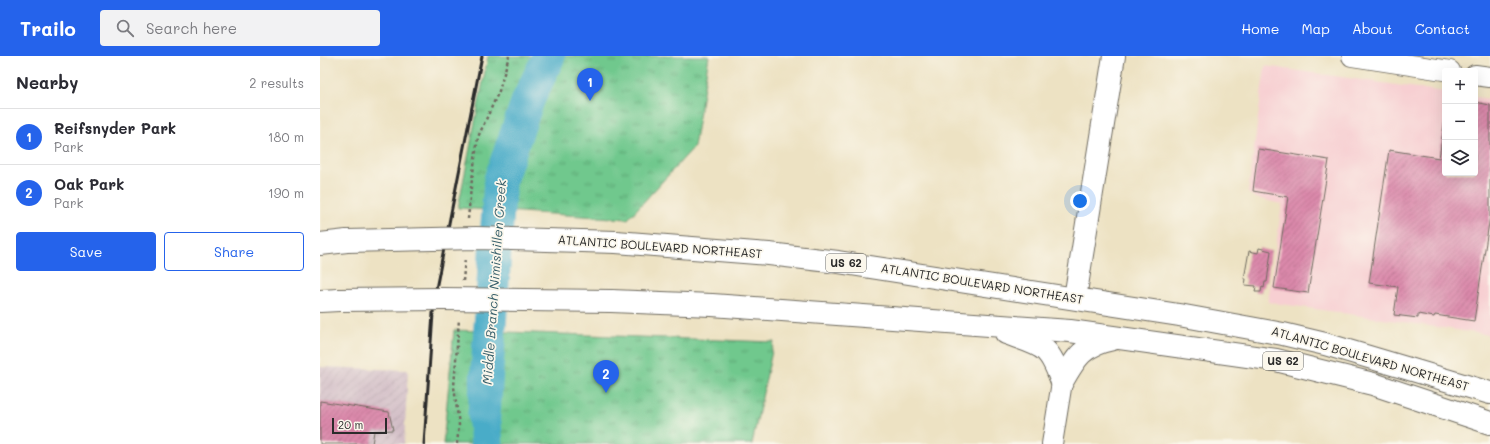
<!DOCTYPE html>
<html lang="en">
<head>
<meta charset="utf-8">
<style>
	:root { --surface:#fff; --page:#f2f2f3; --text:#2b2b33; --muted:#7c7c81; --line:#e1e1e2; --accent:#2563eb }
	body { margin:0; font-family:Mali,sans-serif; background:var(--page); color:var(--text) }
	.controls { position:absolute; right:12px; top:12px; display:grid; overflow:hidden; border-radius:4px; box-shadow:0 4px 16px #0002 }
	.controls button { width:36px; height:36px; display:grid; place-items:center; padding:0; border:0; border-bottom:1px solid var(--line); background:var(--surface); color:var(--text); font:20px sans-serif }
	.scale { position:absolute; left:12px; bottom:10px; width:55px; box-sizing:border-box; padding-left:4px; border:2px solid #2b2b2b; border-top:0; font-size:11px; line-height:14px; white-space:nowrap; color:#2b2b2b; -webkit-text-stroke:3px #fbf7ec; paint-order:stroke }
	.you { position:absolute; left:760px; top:145px; width:14px; height:14px; margin:-10px; border:3px solid #fff; border-radius:50%; background:#1a73e8; box-shadow:0 0 0 6px #1a73e833 }
	.badge { display:grid; place-items:center; width:26px; height:26px; border-radius:50%; background:var(--accent); color:#fff; font-size:13px; font-weight:700 }
	.pin { position:absolute; translate:-50% -33px; filter:drop-shadow(0 1px 2px #0008) }
	.pin::after { content:''; position:absolute; top:21px; width:14px; height:12px; background:inherit; clip-path:polygon(0 0,100% 0,50% 100%) }
	.list { margin:0; padding:0; list-style:none }
	h2 { display:flex; justify-content:space-between; align-items:center; height:52px; margin:0; padding:0 16px; font-size:17px }
	h2 small { font-size:13px; font-weight:400; color:var(--muted) }
	.list li { display:grid; grid-template-columns:26px 1fr auto; gap:12px; align-items:center; box-sizing:border-box; height:56px; padding:0 16px; border-top:1px solid var(--line) }
	.list b { display:block; font-size:15px; white-space:nowrap }
	.list p { margin:0; font-size:13px; white-space:nowrap; color:var(--muted) }
	.list em { font-size:13px; font-style:normal; color:var(--muted) }
	.actions { display:flex; gap:8px; padding:12px 16px }
	.actions a { flex:1; padding:9px 0; border:1px solid var(--accent); border-radius:4px; text-align:center; font-size:14px; color:var(--accent) }
	.actions .main { background:var(--accent); color:#fff }
	.icon { flex:none; width:22px; height:22px; fill:none; stroke:currentColor; stroke-width:2; stroke-linecap:round; stroke-linejoin:round }
	.map { position:relative; flex:none; width:1170px; height:388px; overflow:hidden }
	header { display:flex; align-items:center; gap:24px; box-sizing:border-box; height:56px; padding:0 20px; background:var(--accent); color:#fff }
	header strong { font-size:19px }
	nav { display:flex; gap:22px; margin-inline-start:auto; font-size:14px }
	.search { width:280px; height:36px; background:var(--page); display:flex; align-items:center; gap:10px; box-sizing:border-box; padding:0 14px; border-radius:4px; color:var(--muted); font-size:15px }
	main { display:flex }
	aside { flex:1; background:var(--surface) }
	.map>svg:first-child { display:block }
	.built { fill:#f7cfd2 }
	.industrial { fill:url(#industrial-furrows) }
	.park { fill:url(#park-tufts); stroke:#4e7a5c }
	.lines { fill:none; stroke-linecap:round; stroke-linejoin:round }
	.river { stroke:#48acc8; stroke-width:33 }
	.building { fill:url(#building-hatch) }
	.minor-casing { stroke:#6f6b60; stroke-width:22 }
	.tertiary-casing { stroke:#6f6b60; stroke-width:24 }
	.trunk-casing { stroke:#6f6b60; stroke-width:24 }
	.path { stroke:#6f6b60; stroke-width:2.5; stroke-dasharray:3 3; stroke-linecap:butt }
	.minor { stroke:#fff; stroke-width:20 }
	.tertiary { stroke:#fff; stroke-width:22 }
	.trunk { stroke:#fff; stroke-width:22 }
	.rail { stroke:#2b2b2b; stroke-width:3 }
	.trunk-bridge-casing { stroke:#6f6b60; stroke-width:24; stroke-linecap:butt }
	.trunk-bridge { stroke:#fff; stroke-width:22 }
	.labels { text-anchor:middle; stroke-width:3.5; stroke-linejoin:round; paint-order:stroke }
	.shield { fill:#fbf7ec; stroke:#696865; stroke-width:1 }
	.shield-label { font-size:11px; font-weight:bold; fill:#2b2b2b }
	.street-label { font-size:12px; fill:#2b2b2b; stroke:#fbf7ec }
	.water-label { font-size:13px; font-style:italic; fill:#375f6a; stroke:#fbf7ec }
</style>
</head>
<body>
<header>
<strong>Trailo</strong>
<div class="search"><svg class="icon" aria-label="search" viewBox="0 0 24 24"><circle cx="10" cy="10" r="6"/><path d="M15 15l6 6"/></svg>Search here</div>
<nav><a>Home</a><a>Map</a><a>About</a><a>Contact</a></nav>
</header>
<main>
<aside>
<h2>Nearby<small>2 results</small></h2>
<ul class="list">
<li><span class="badge">1</span><div><b>Reifsnyder Park</b><p>Park</p></div><em>180 m</em></li>
<li><span class="badge">2</span><div><b>Oak Park</b><p>Park</p></div><em>190 m</em></li>
</ul>
<div class="actions"><a class="main">Save</a><a>Share</a></div>
</aside>
<div class="map">
<svg width="1170" height="388" viewBox="0 0 1170 388">
	<defs>
		<pattern id="industrial-furrows" width="10" height="10" patternUnits="userSpaceOnUse"><rect width="10" height="10" fill="#d2bdc6"/><path d="M-1 1l2-2M0 10L10 0M9 11l2-2" fill="none" stroke="#b4a3aa"/></pattern>
		<pattern id="park-tufts" width="24" height="20" patternUnits="userSpaceOnUse"><rect width="24" height="20" fill="#70c88d"/><path d="M3 7l-1-3M5 7V3M7 7l1-3M15 17l-1-3M17 17v-4M19 17l1-3" fill="none" stroke="#5ca373"/></pattern>
		<pattern id="building-hatch" width="6" height="6" patternUnits="userSpaceOnUse"><rect width="6" height="6" fill="#db89ab"/><path d="M-1 1l2-2M0 6l6-6M5 7l2-2" fill="none" stroke="#b2708b"/></pattern>
	</defs>
	<rect width="100%" height="100%" fill="#fbf7ec"/>
	<filter id="ink" filterUnits="userSpaceOnUse"><feTurbulence type="fractalNoise" baseFrequency=".025" numOctaves="2"/><feDisplacementMap in="SourceGraphic" scale="8" xChannelSelector="R" yChannelSelector="G"/><feConvolveMatrix kernelMatrix="1 2 1 2 8 2 1 2 1" color-interpolation-filters="sRGB"/></filter>
	<filter id="wash" filterUnits="userSpaceOnUse"><feTurbulence type="fractalNoise" baseFrequency=".012" numOctaves="4" result="noise"/><feDisplacementMap in="SourceGraphic" scale="16" xChannelSelector="R" yChannelSelector="G"/><feGaussianBlur stdDeviation="0.9" result="paint"/><feColorMatrix in="noise" values="0 0 0 0 0 0 0 0 0 0 0 0 0 0 0 0 0 1.4 0 .05"/><feComposite in="paint" operator="in"/></filter>
	<g filter="url(#wash)">
		<rect width="100%" height="100%" fill="#ede2c3"/>
		<path class="built" d="M 945,10 L 1125,36 L 1125,117 L 1155,117 L 1155,41 L 1170,43 L 1170,279 L 948,246 L 962,148 L 936,142 L 928,137 Z"/>
		<path class="industrial" d="M 0,311 L 88,314 L 84,388 L 0,388 Z"/>
		<path class="park" d="M 168,0 L 389,0 L 374,91 L 308,163 L 138,152 Z
			M 134,274 L 454,286 L 432,388 L 123,388 Z"/>
		<g class="lines">
			<path class="river" d="M 167,388 L 164,358 L 180,124 L 208,44 L 229,0"/>
		</g>
		<g id="blocks">
			<path class="building" d="M 1155,46 L 1170,49 L 1170,160 L 1154,265 L 1115,259 L 1114,261 L 1098,258 L 1098,262 L 1074,259 L 1078,231 L 1049,227 L 1069,94 L 1119,102 L 1125,63 L 1125,117 L 1155,117 Z
				M 938,93 L 1009,104 L 988,237 L 954,232 L 968,141 L 933,135 Z
				M 939,192 L 951,195 L 947,226 L 945,226 L 944,232 L 942,231 L 941,236 L 935,236 L 936,230 L 925,229 L 926,223 L 924,223 L 929,195 L 938,197 Z
				M 0,345 L 69,356 L 73,374 L 54,375 L 52,388 L 0,388 Z"/>
		</g>
	</g>
	<g filter="url(#ink)">
		<use href="#blocks" fill-opacity="0" stroke="#6f6b60" stroke-width="1"/>
		<g class="lines">
			<defs>
				<path id="minor" d="M 1032,0 L 1130,15
					M 1155,19 L 1170,21
					M 732,388 L 742,326"/>
				<path id="tertiary" d="M 755,242 L 794,0"/>
				<path id="trunk" d="M 296,186 L 449,198 L 518,206 L 859,259 L 963,278 L 1005,288 L 1170,337
					M 0,188 L 27,185
					M 0,245 L 19,244
					M 291,245 L 392,249 L 750,275 L 956,304 L 1053,328 L 1170,367
					M 686,277 C 723,291 728,287 742,326
					M 742,326 C 756,301 763,289 793,283"/>
			</defs>
			<use href="#minor" class="minor-casing"/>
			<use href="#tertiary" class="tertiary-casing"/>
			<use href="#trunk" class="trunk-casing"/>
			<path class="path" d="M 148,163 L 151,131 L 158,81 L 179,35 L 189,0
				M 143,225 L 145,202
				M 137,388 L 139,369 L 134,331 L 139,263"/>
			<use href="#minor" class="minor"/>
			<use href="#tertiary" class="tertiary"/>
			<use href="#trunk" class="trunk"/>
			<path class="rail" d="M 104,388 L 114,243 L 162,0"/>
			<defs>
				<path id="trunk-bridge" d="M 27,185 L 156,182 L 296,186
					M 19,244 L 122,243 L 291,245"/>
			</defs>
			<use href="#trunk-bridge" class="trunk-bridge-casing"/>
			<use href="#trunk-bridge" class="trunk-bridge"/>
		</g>
	</g>
	<g class="labels">
		<g class="shield">
			<rect x="506" y="198" width="40" height="18" rx="3"/>
			<rect x="943" y="296" width="40" height="18" rx="3"/>
		</g>
		<g class="shield-label">
			<text x="526" y="211">US 62</text>
			<text x="963" y="309">US 62</text>
		</g>
		<g class="street-label">
			<text transform="translate(340 191) rotate(4)" y="4">ATLANTIC BOULEVARD NORTHEAST</text>
			<text transform="translate(662 228) rotate(9)" y="4">ATLANTIC BOULEVARD NORTHEAST</text>
			<text transform="translate(1050 303) rotate(16)" y="4">ATLANTIC BOULEVARD NORTHEAST</text>
		</g>
		<g class="water-label">
			<text transform="translate(174 226) rotate(-86)" y="5">Middle Branch Nimishillen Creek</text>
		</g>
	</g>
</svg>
<div class="controls">
<button>+</button>
<button>−</button>
<button><svg class="icon" aria-label="layers" viewBox="0 0 24 24"><path d="M12 4l9 5-9 5-9-5zM3 14l9 5 9-5"/></svg></button>
</div>
<div class="scale">20 m</div>
<div class="you"></div>
<div class="pin badge" style="left:270px;top:45px">1</div>
<div class="pin badge" style="left:286px;top:337px">2</div>
</div>
</main>
</body>
</html>
